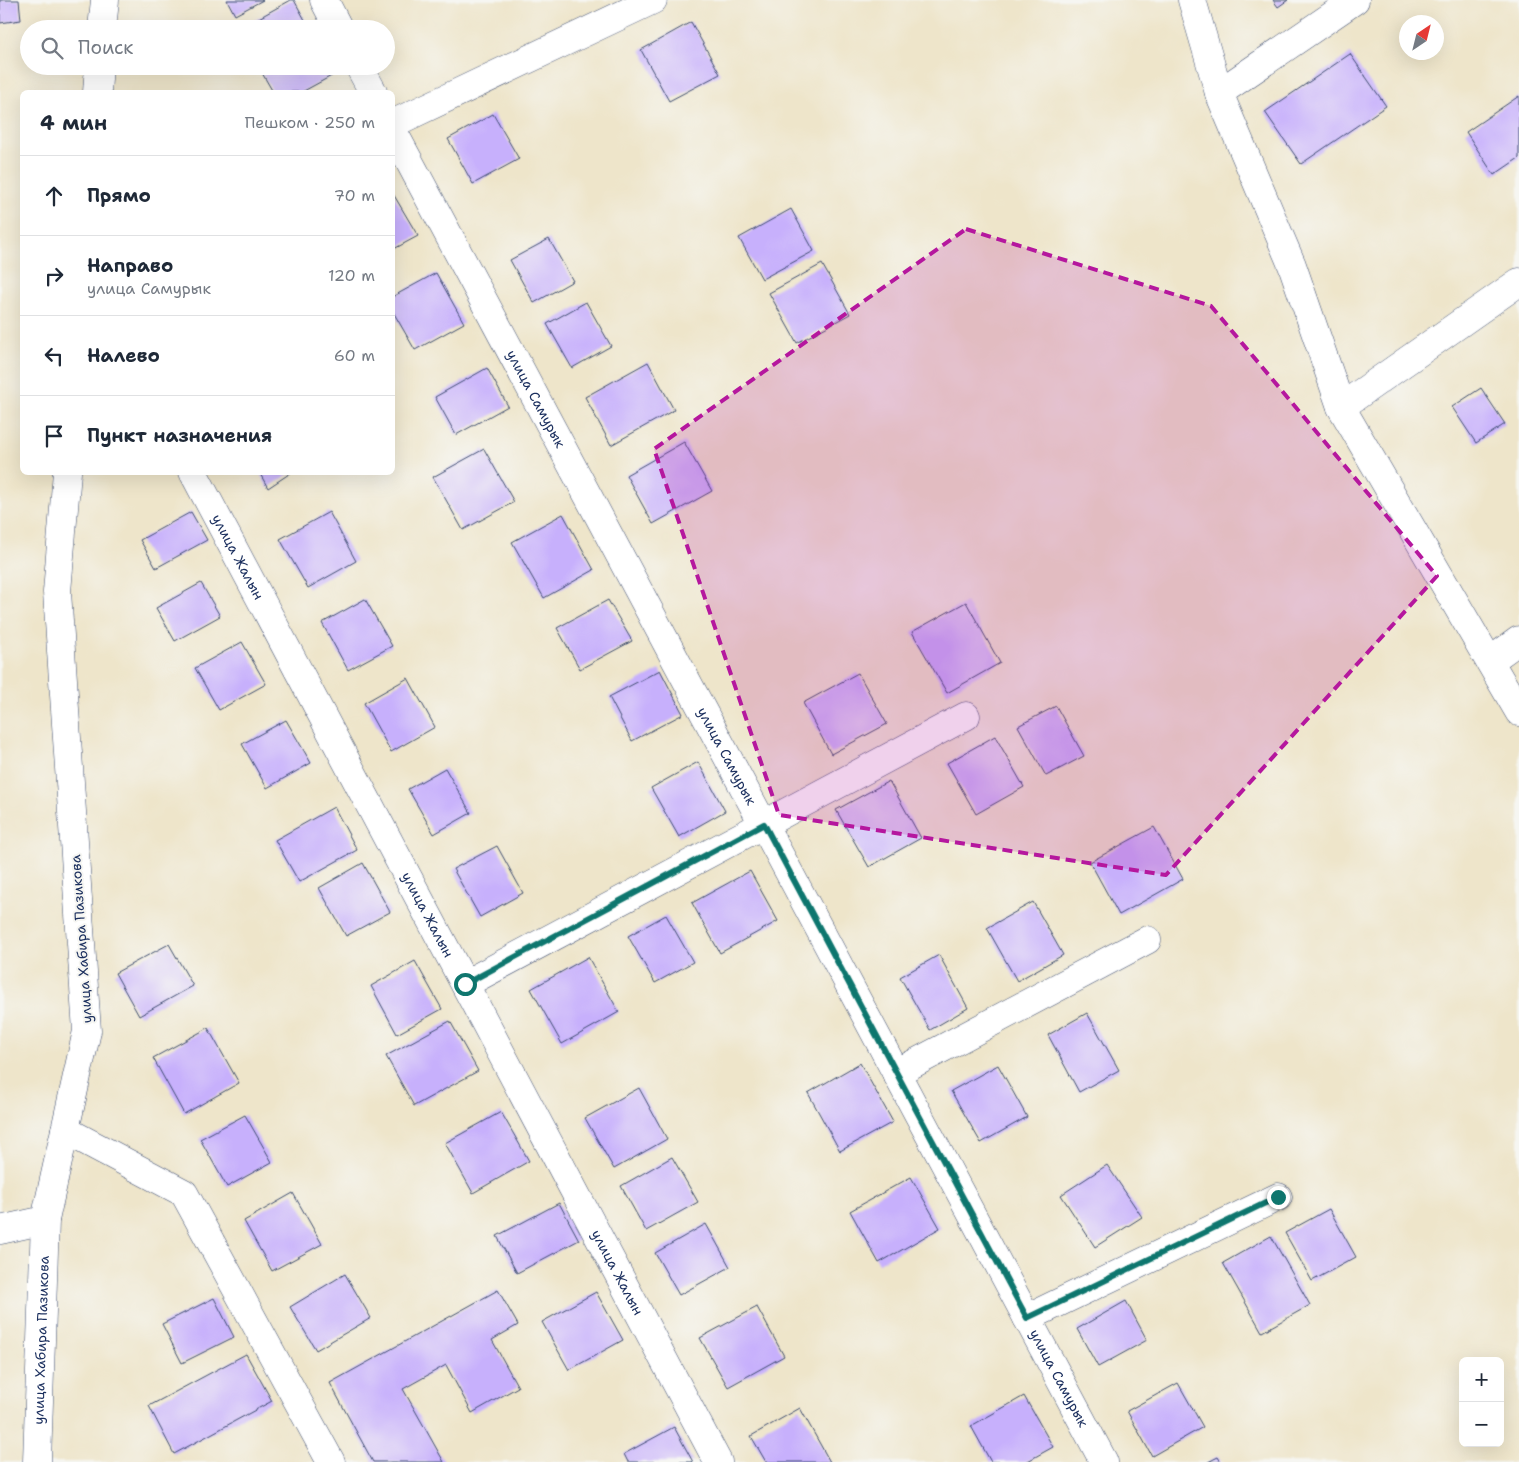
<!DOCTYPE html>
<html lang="ru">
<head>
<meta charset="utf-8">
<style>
	:root { --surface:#fff; --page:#f2f2f3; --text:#1f2937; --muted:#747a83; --line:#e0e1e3 }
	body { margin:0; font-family:"Shantell Sans",sans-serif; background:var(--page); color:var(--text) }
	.controls { position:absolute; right:15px; bottom:15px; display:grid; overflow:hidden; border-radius:8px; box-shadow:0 5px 20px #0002 }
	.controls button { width:45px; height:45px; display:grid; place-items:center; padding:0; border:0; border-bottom:1px solid var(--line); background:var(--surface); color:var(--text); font:25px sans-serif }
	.compass { position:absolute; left:1399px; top:15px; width:45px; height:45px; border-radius:50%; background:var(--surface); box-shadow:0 5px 20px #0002; rotate:35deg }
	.stop { position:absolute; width:15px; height:15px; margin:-11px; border:4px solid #0f766e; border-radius:50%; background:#fff }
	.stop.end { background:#0f766e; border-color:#fff; box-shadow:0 1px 5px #0008 }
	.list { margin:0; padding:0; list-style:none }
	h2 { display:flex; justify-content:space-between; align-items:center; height:65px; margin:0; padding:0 20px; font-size:21px }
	h2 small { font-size:16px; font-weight:400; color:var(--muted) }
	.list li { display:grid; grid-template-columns:32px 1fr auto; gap:15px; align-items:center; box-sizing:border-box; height:80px; padding:0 20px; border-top:1px solid var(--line) }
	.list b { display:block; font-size:19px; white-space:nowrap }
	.list p { margin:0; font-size:16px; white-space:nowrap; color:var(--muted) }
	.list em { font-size:16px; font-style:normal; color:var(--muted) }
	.icon { flex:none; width:28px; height:28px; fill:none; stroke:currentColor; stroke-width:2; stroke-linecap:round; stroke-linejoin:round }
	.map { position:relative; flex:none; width:1519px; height:1462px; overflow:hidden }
	.search { position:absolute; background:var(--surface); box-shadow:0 5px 20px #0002; left:20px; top:20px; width:375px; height:55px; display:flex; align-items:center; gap:12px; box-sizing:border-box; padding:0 18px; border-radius:28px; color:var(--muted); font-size:19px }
	.panel { position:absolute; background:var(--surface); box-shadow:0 5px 20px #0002; left:20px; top:90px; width:375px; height:385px; border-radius:8px }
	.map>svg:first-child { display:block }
	.building { fill:#c7b0fc }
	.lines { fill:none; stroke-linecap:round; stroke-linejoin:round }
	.minor-casing { stroke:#3b4a6e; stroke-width:29 }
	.minor { stroke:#fff; stroke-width:28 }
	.route { stroke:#0f766e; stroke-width:6 }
	.marked { fill:#b5179e; fill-opacity:0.2; stroke:#b5179e; stroke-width:4; stroke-dasharray:10 6; stroke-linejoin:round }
	.labels { text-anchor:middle; stroke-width:4; stroke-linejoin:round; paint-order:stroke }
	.street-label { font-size:14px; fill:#1b2f5e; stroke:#f6f6f2 }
</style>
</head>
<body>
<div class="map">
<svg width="1519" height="1462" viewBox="0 0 1519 1462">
	<rect width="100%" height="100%" fill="#f6f6f2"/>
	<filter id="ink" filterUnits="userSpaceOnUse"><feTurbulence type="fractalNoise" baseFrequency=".02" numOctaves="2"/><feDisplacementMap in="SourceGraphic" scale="10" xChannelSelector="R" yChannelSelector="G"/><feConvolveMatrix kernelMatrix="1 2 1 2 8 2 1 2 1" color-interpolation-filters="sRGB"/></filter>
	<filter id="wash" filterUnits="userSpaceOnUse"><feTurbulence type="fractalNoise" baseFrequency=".0096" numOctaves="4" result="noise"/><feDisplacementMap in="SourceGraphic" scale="20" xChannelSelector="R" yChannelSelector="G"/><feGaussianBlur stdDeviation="1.12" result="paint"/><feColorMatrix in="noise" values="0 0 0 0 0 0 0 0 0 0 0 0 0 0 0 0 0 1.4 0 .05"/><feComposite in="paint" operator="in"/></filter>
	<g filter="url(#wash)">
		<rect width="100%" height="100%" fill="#eee5ca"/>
		<g id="blocks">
			<path class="building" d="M 0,0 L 19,0 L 21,20 L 0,23 Z
				M 227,0 L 263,0 L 235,15 Z
				M 291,0 L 294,0 L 310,29 L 239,29 Z
				M 1273,0 L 1288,0 L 1278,7 Z
				M 691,22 L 720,74 L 669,101 L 641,50 Z
				M 1350,54 L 1386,106 L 1301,164 L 1265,112 Z
				M 258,66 L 331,66 L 335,74 L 302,92 L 273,92 Z
				M 1519,96 L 1519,158 L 1494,175 L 1466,132 Z
				M 493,114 L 519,159 L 473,184 L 448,139 Z
				M 392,192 L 418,236 L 392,250 Z
				M 791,209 L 814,251 L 762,279 L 739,238 Z
				M 549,239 L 573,281 L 534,303 L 510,260 Z
				M 822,264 L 850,314 L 797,343 L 769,293 Z
				M 436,273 L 464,323 L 415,350 L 392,310 L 392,297 Z
				M 586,302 L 611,346 L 572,368 L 547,324 Z
				M 648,362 L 674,410 L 611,445 L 585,397 Z
				M 487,368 L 508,406 L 456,435 L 435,397 Z
				M 1481,388 L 1505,424 L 1476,443 L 1452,407 Z
				M 684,442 L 712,491 L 653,524 L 626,475 Z
				M 484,449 L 514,502 L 463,530 L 433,477 Z
				M 259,472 L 292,472 L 268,488 Z
				M 191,512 L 207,540 L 156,568 L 140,540 Z
				M 329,512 L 356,561 L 308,588 L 280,539 Z
				M 563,514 L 594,570 L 544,598 L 512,542 Z
				M 201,583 L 220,616 L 175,641 L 156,608 Z
				M 365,599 L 392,646 L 348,670 L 322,623 Z
				M 608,600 L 632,641 L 580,669 L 557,628 Z
				M 966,602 L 1000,663 L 947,693 L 912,632 Z
				M 242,642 L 266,684 L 219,710 L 195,668 Z
				M 660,670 L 683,714 L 632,741 L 609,697 Z
				M 858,673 L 887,724 L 831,754 L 803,703 Z
				M 408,678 L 435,727 L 391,752 L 364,703 Z
				M 1056,706 L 1084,756 L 1046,776 L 1018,726 Z
				M 286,720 L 311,763 L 267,788 L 242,744 Z
				M 995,736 L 1024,787 L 976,814 L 947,763 Z
				M 698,762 L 725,811 L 679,837 L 651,788 Z
				M 445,768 L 471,813 L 434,834 L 408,789 Z
				M 889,781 L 921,838 L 869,867 L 836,810 Z
				M 334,807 L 357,850 L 299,882 L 275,840 Z
				M 1154,827 L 1183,879 L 1119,915 L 1090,862 Z
				M 497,846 L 523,893 L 480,917 L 453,869 Z
				M 363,863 L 390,912 L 346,936 L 319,888 Z
				M 750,871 L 778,921 L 720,953 L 692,903 Z
				M 1033,902 L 1063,955 L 1017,981 L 987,928 Z
				M 666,915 L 693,962 L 655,983 L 628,936 Z
				M 169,944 L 193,986 L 139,1016 L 115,973 Z
				M 939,955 L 968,1008 L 930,1030 L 900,977 Z
				M 588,957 L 619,1012 L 562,1044 L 531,989 Z
				M 415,961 L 442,1009 L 397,1034 L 371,986 Z
				M 1087,1013 L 1119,1070 L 1079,1092 L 1048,1035 Z
				M 450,1021 L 478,1071 L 414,1106 L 386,1056 Z
				M 208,1028 L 239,1083 L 184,1114 L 153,1058 Z
				M 860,1063 L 893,1122 L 840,1151 L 808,1093 Z
				M 998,1065 L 1027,1117 L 981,1143 L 951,1091 Z
				M 639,1088 L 667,1139 L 614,1169 L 585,1118 Z
				M 501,1112 L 529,1161 L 473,1193 L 445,1143 Z
				M 245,1115 L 272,1162 L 227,1187 L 200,1139 Z
				M 672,1157 L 698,1202 L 646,1231 L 621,1186 Z
				M 1107,1165 L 1142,1217 L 1095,1247 L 1061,1195 Z
				M 911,1177 L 940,1228 L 879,1263 L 850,1211 Z
				M 293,1193 L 322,1244 L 272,1271 L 244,1221 Z
				M 559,1203 L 579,1240 L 517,1273 L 497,1236 Z
				M 1329,1209 L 1356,1257 L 1312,1281 L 1285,1233 Z
				M 706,1224 L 730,1267 L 679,1295 L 655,1253 Z
				M 1271,1236 L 1310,1305 L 1262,1332 L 1223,1263 Z
				M 345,1274 L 371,1318 L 316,1350 L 290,1307 Z
				M 498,1290 L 518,1325 L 492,1340 L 518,1387 L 472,1413 L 446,1365 L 403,1389 L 444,1462 L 373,1462 L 330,1383 Z
				M 596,1292 L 623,1340 L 569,1370 L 542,1322 Z
				M 214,1298 L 234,1337 L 182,1363 L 162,1324 Z
				M 1126,1301 L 1147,1340 L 1098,1367 L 1077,1329 Z
				M 757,1307 L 784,1356 L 728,1387 L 700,1338 Z
				M 246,1354 L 272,1401 L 174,1454 L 149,1406 Z
				M 1178,1383 L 1203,1427 L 1152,1456 L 1127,1411 Z
				M 1024,1396 L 1053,1447 L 1026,1462 L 991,1462 L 971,1426 Z
				M 800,1408 L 830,1462 L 766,1462 L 751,1436 Z
				M 674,1427 L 693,1462 L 628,1462 L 624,1454 Z
				M 1218,1457 L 1221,1462 L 1208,1462 Z"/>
		</g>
	</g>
	<g filter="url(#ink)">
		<use href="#blocks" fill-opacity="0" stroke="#3b4a6e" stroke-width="1"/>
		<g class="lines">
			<defs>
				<g id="minor">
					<path d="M 324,0 L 339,29"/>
					<path d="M 1192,0 L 1219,93 L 1292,265 L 1341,407 L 1519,712"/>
					<path d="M 102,29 L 105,0"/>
					<path d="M 359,66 L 373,92"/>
					<path d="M 97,92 L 99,66"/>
					<path d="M 1219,93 L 1355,0"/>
					<path d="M 392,124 L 653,0"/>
					<path id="s1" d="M 392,129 L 1104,1462"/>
					<path d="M 1341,407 L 1519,282"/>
					<path id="s2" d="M 193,472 L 718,1462"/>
					<path d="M 1490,661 L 1519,640"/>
					<path d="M 465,984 L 966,716"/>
					<path d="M 896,1073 L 1147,940"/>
					<path d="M 65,1130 L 184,1193 L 331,1462"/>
					<path d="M 0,1230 L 45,1220"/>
					<path d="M 1027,1318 L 1278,1197"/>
					<path id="s3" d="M 37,1462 L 45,1220 L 87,1031 L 57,592 L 67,472"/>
				</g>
			</defs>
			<use href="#minor" class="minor-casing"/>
			<use href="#minor" class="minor"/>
		</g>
	</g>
	<g class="lines" filter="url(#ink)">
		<path class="route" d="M 465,984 L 764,824 L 1027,1318 L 1278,1197"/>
	</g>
	<path class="marked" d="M 966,229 L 1211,306 L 1437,576 L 1166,875 L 779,815 L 654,449 Z"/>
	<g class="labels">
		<g class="street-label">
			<text dy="5" stroke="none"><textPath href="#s1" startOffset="306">улица Самурык</textPath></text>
			<text dy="5" stroke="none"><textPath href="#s2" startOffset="96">улица Жалын</textPath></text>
			<text dy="5" stroke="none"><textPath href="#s1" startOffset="711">улица Самурык</textPath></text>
			<text dy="5" stroke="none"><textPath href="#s2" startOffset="501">улица Жалын</textPath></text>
			<text transform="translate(81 939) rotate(-94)" y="5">улица Хабира Пазикова</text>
			<text dy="5" stroke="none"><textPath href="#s2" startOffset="906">улица Жалын</textPath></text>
			<text dy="5" stroke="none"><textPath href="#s3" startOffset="122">улица Хабира Пазикова</textPath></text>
			<text dy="5" stroke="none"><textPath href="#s1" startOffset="1416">улица Самурык</textPath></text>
		</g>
	</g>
</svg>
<div class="controls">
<button>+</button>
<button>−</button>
</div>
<svg class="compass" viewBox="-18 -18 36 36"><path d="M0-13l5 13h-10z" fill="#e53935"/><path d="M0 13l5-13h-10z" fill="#747a83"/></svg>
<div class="stop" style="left:465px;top:984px"></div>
<div class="stop end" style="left:1278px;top:1197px"></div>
<div class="search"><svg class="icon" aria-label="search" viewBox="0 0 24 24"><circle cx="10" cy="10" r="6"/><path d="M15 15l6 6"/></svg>Поиск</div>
<section class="panel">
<h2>4 мин<small>Пешком · 250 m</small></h2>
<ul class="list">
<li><svg class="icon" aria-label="ahead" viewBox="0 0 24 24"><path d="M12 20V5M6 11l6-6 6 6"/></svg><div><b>Прямо</b></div><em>70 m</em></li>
<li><svg class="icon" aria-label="right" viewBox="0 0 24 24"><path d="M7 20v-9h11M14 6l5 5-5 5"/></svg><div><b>Направо</b><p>улица Самурык</p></div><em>120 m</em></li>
<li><svg class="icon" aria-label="left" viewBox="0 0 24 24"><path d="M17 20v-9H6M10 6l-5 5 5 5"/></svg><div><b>Налево</b></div><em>60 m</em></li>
<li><svg class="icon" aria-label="arrive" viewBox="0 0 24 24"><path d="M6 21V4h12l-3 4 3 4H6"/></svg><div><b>Пункт назначения</b></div></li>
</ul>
</section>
</div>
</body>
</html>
